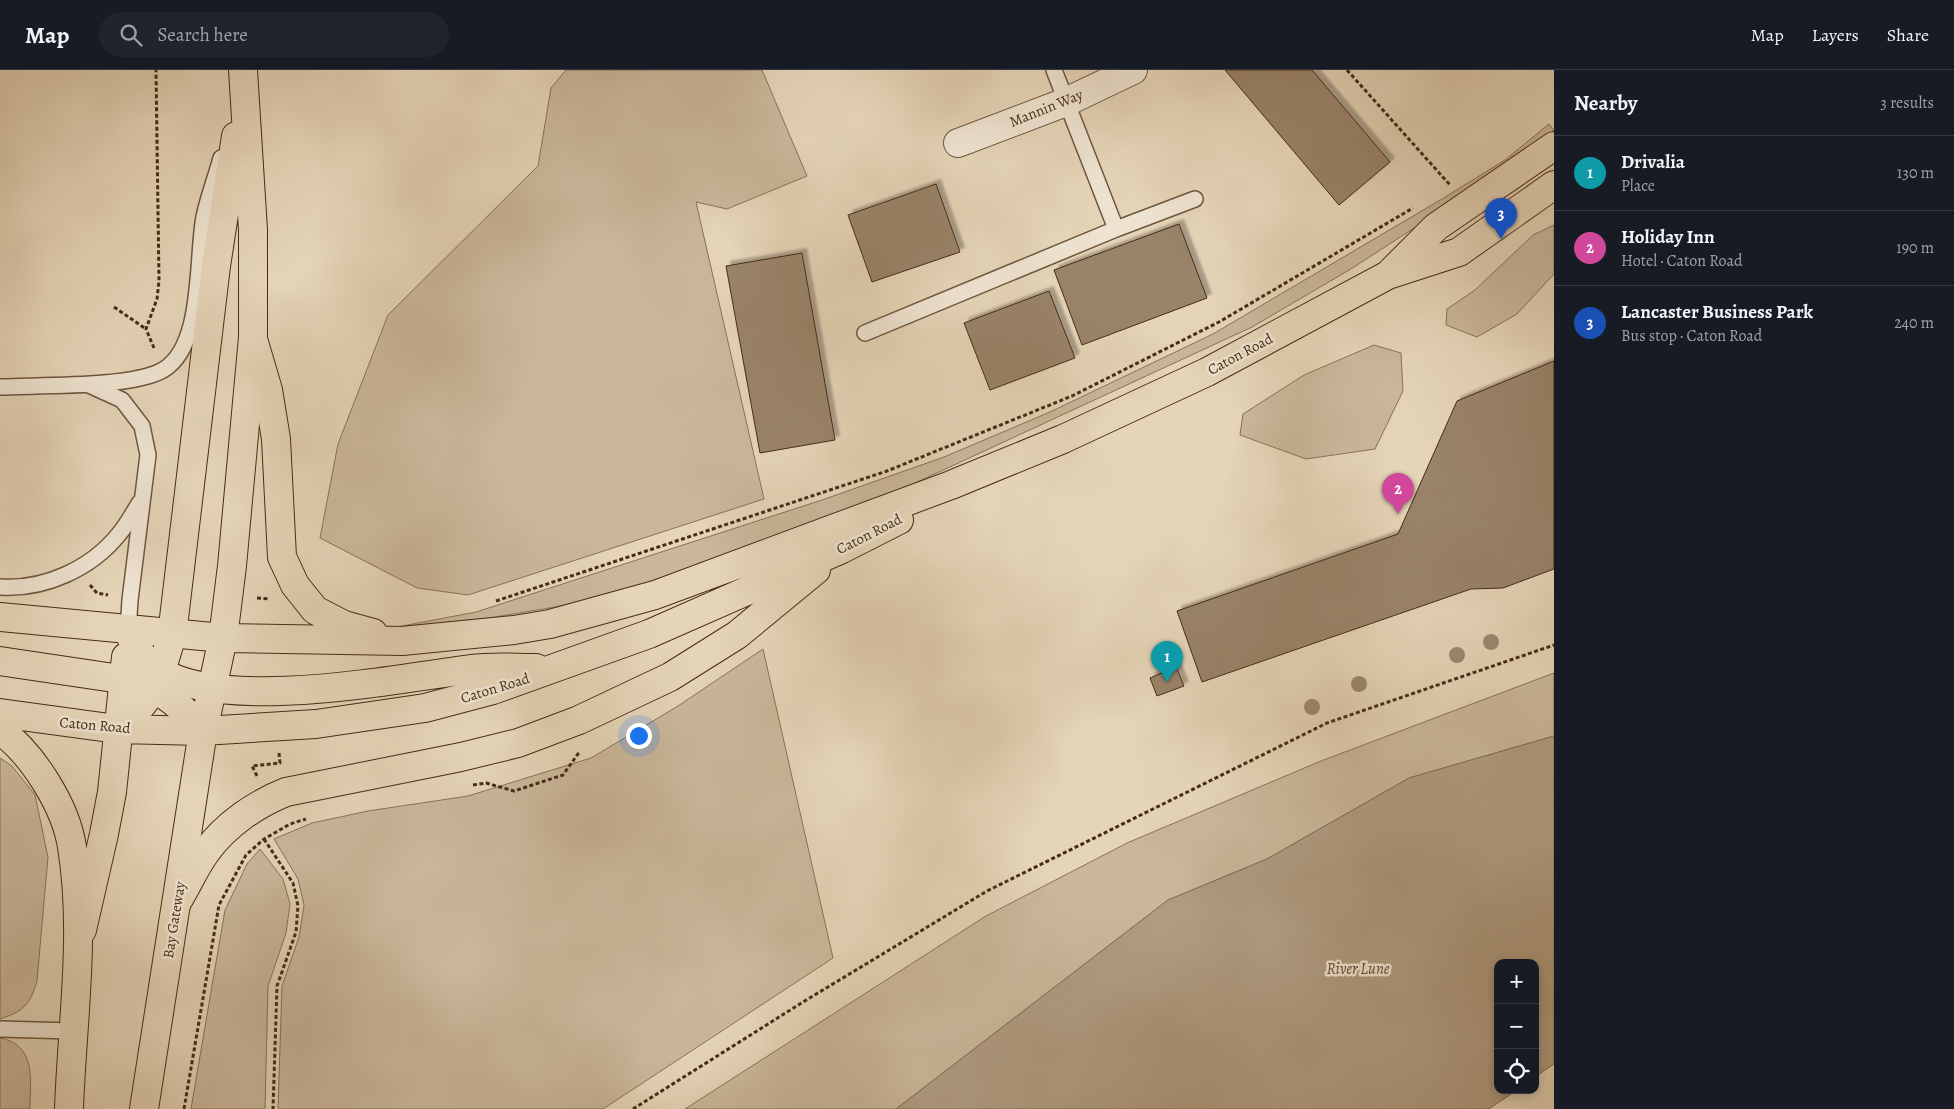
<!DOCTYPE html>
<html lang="en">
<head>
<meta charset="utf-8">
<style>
	:root { --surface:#171b24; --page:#20242c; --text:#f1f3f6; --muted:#9ea1a6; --line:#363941; --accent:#c59692 }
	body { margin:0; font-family:Alegreya,serif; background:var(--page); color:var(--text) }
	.controls { position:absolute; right:15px; bottom:15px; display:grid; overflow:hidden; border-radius:10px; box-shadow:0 2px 8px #0003 }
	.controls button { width:45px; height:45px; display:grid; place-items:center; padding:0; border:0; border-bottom:1px solid var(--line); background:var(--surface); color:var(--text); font:25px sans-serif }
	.you { position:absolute; left:638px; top:665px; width:18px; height:18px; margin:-12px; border:4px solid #fff; border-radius:50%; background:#1a73e8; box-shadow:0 0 0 8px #1a73e833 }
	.badge { display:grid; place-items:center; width:32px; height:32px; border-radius:50%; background:var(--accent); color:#fff; font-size:16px; font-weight:700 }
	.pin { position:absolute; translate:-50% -41px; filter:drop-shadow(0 1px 2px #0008) }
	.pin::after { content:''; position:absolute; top:26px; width:18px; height:15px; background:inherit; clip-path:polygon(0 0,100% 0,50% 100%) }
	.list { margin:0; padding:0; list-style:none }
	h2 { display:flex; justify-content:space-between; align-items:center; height:65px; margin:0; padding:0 20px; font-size:21px }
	h2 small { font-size:16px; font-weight:400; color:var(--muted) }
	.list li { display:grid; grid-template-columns:32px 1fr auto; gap:15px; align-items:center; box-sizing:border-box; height:75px; padding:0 20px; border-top:1px solid var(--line) }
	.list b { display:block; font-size:19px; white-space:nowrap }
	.list p { margin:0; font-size:16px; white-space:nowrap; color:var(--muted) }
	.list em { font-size:16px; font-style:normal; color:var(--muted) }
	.icon { flex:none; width:28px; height:28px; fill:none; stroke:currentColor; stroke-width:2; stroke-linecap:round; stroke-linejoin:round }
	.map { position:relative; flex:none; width:1554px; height:1039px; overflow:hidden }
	header { display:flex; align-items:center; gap:30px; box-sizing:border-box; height:70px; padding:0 25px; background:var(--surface); border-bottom:1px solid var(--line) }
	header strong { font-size:24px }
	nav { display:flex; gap:28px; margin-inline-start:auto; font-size:18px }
	.search { width:350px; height:45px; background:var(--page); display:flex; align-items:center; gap:12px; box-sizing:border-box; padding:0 18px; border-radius:28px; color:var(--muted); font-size:19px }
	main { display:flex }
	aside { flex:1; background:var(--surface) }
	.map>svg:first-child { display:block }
	.green { fill:#cab79b; stroke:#887258 }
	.water { fill:#af9b80; stroke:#856f55 }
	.building { fill:#998369; stroke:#462c15; filter:url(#shadow) }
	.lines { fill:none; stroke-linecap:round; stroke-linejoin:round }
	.service-casing { stroke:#6e563e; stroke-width:18 }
	.minor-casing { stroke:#6e563e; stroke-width:30 }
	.primary-casing { stroke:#462c15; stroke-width:30 }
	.trunk-casing { stroke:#462c15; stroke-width:30 }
	.path { stroke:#462c15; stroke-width:3; stroke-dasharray:4 2.5; stroke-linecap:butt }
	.service { stroke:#eee3d0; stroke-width:15 }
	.minor { stroke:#eee3d0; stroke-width:28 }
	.primary { stroke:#e5d4b7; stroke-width:28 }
	.trunk { stroke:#e5d4b7; stroke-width:28 }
	.tree { fill:#9c876d }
	.labels { text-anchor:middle; stroke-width:5; stroke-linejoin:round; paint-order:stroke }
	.street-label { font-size:15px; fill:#462c15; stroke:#eee3d0 }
	.water-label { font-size:16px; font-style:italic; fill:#604830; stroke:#eee3d0 }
</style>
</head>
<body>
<header>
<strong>Map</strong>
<div class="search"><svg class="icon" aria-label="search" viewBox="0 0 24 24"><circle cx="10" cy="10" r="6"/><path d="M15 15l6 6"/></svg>Search here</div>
<nav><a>Map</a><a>Layers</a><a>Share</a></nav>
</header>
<main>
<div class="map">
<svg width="1554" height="1039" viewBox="0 0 1554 1039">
	<defs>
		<filter id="shadow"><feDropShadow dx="4.5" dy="-4.5" stdDeviation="1" flood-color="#0004"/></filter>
	</defs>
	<rect width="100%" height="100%" fill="#e5d4b7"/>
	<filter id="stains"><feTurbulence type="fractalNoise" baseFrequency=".004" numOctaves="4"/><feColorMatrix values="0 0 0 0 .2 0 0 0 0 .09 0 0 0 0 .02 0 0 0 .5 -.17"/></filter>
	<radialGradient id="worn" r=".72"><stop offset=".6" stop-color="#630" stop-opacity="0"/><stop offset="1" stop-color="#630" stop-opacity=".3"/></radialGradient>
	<path class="green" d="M 566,0 L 762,0 L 807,106 L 727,139 L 696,132 L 764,429 L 468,525 L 417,518 L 320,468 L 338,374 L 388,245 L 538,96 L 551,18 Z
		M 1549,54 L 1554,61 L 1511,95 L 1448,136 L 1351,199 L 1252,257 L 913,414 L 777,472 L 667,512 L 561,536 L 489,548 L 397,557 L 476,542 L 822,430 L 944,387 L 1050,342 L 1213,264 L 1442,129 L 1505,90 Z
		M 1554,155 L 1554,204 L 1517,244 L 1477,267 L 1446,255 L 1447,239 L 1475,220 L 1533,165 Z
		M 1374,275 L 1401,283 L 1403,321 L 1375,379 L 1306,389 L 1240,365 L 1243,344 L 1304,305 Z
		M 763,579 L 833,888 L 603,1039 L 278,1039 L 282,916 L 299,867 L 304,835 L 298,809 L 274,769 L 312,753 L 368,741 L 468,726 L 591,688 L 678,636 Z
		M 1554,603 L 1554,666 L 1409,708 L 1267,789 L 1168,830 L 896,1039 L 685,1039 L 986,846 L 1127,773 L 1321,691 Z
		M 0,688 L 12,696 L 35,725 L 48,787 L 37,911 C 30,935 24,941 0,949 Z
		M 260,779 L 283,809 L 290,834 L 286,863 L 268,916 L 265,1039 L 191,1039 L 225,840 L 247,794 Z
		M 0,968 C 37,975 30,1010 30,1039 L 0,1039 Z"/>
	<path class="water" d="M 1554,666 L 1554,994 L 1535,1007 L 1535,893 L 1498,893 L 1498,1020 L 1517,1020 L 1489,1039 L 896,1039 L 1168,830 L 1267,789 L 1409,708 Z"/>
	<path class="building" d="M 1225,0 L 1312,0 L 1390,92 L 1339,135 Z
		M 936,114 L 960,182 L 872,212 L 848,145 Z
		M 1179,154 L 1207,228 L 1082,275 L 1054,200 Z
		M 802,183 L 835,370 L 760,383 L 726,196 Z
		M 1049,221 L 1075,288 L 990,320 L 964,253 Z
		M 1554,291 L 1554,499 L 1503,518 L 1471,519 L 1202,612 L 1177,541 L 1398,464 L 1457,331 Z
		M 1176,597 L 1184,616 L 1157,626 L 1150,608 Z"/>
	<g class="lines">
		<defs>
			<path id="service" d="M 1054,0 L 1116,159 L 1195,129
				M 865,263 L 1116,159
				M 89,315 L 122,330 L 142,356 L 148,385 L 130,530 L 128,561
				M 0,317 C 38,315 132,318 163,300 C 204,276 196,189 204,147 C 208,127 216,107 221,88
				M 0,517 C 44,520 91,499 119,464 C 127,455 133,443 140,432
				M 0,959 L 72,961"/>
			<path id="minor" d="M 958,73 L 1066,32 L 1133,0"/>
			<path id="primary" d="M 1391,202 L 1436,157 L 1554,76
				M 253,269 L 268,320 L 276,369 L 282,487 L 295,515 L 315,540 L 344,555 L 373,563
				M 0,547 L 223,568 L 402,571 L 514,560 L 550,554 L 655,525 L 951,415 L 1063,369 L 1207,302 L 1388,205 L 1459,182 L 1554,115
				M 128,561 C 136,578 144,592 161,602 C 228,642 394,609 472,599 C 492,596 515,598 536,598
				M 0,643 L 117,659 L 203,661 L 316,654 L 425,638 L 493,620 L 649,564 L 842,479 L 899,450
				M 177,832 C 187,816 195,797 206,782 C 225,755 256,734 286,722 L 461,687 L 518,673 L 579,650 L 670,607 L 737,565 L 816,500
				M 82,860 L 104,764 L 112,722 L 126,587"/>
			<path id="trunk" d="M 0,591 L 141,612 C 166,622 185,640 203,661
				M 117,659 C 153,631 160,607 172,565 L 216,196 L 236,66
				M 0,660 C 33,684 66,737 72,777 C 86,864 72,952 69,1039
				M 144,1039 L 203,661 L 223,568 L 232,496 L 253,267 L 253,160 L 243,0"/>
		</defs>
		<use href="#service" class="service-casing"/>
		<use href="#minor" class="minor-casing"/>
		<use href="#primary" class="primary-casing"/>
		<use href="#trunk" class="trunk-casing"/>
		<path class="path" d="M 1347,0 L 1450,115
			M 114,237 L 146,259
			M 154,278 L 146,259 L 157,229 L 159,211 L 156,0
			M 90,515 L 97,523 L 108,525
			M 257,528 L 270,529
			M 496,531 L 887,401 L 1072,326 L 1219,252 L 1413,138
			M 257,706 L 252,696 L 280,693 L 279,683
			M 473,715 L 486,713 L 514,721 L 563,705 L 580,681
			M 264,769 L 293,813 L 298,836 L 296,862 L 277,916 L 273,1039
			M 184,1039 L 219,835 L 246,785 L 264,769 L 290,754 L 306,749
			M 633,1039 L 803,932 L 987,821 L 1327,653 L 1554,575"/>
		<use href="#service" class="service"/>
		<use href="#minor" class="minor"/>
		<use href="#primary" class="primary"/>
		<use href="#trunk" class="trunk"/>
	</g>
	<g class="tree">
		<circle cx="1491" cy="572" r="8"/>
		<circle cx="1457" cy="585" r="8"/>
		<circle cx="1359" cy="614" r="8"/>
		<circle cx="1312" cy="637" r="8"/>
	</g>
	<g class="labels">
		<g class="street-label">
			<text transform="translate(1046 38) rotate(-22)" y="5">Mannin Way</text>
			<text transform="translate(1240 284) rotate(-28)" y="5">Caton Road</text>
			<text transform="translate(869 464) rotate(-27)" y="5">Caton Road</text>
			<text transform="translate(495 618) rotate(-17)" y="5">Caton Road</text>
			<text transform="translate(95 655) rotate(5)" y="5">Caton Road</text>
			<text transform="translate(174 850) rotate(-81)" y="5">Bay Gateway</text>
		</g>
		<g class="water-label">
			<text x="1358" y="904">River Lune</text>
		</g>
	</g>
	<rect width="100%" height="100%" filter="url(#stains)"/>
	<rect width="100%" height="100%" fill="url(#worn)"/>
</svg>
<div class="controls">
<button>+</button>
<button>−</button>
<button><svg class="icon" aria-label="locate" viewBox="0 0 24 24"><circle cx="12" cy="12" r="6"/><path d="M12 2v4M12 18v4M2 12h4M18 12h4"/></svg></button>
</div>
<div class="you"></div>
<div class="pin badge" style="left:1167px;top:612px;background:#0f9aa8">1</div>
<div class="pin badge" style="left:1398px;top:444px;background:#d1479c">2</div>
<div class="pin badge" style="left:1501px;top:169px;background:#1a4fb4">3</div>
</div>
<aside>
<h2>Nearby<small>3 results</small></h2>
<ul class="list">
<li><span class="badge" style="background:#0f9aa8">1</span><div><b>Drivalia</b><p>Place</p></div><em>130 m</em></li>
<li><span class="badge" style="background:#d1479c">2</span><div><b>Holiday Inn</b><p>Hotel · Caton Road</p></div><em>190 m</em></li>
<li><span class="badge" style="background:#1a4fb4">3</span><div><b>Lancaster Business Park</b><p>Bus stop · Caton Road</p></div><em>240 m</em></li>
</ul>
</aside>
</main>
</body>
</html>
